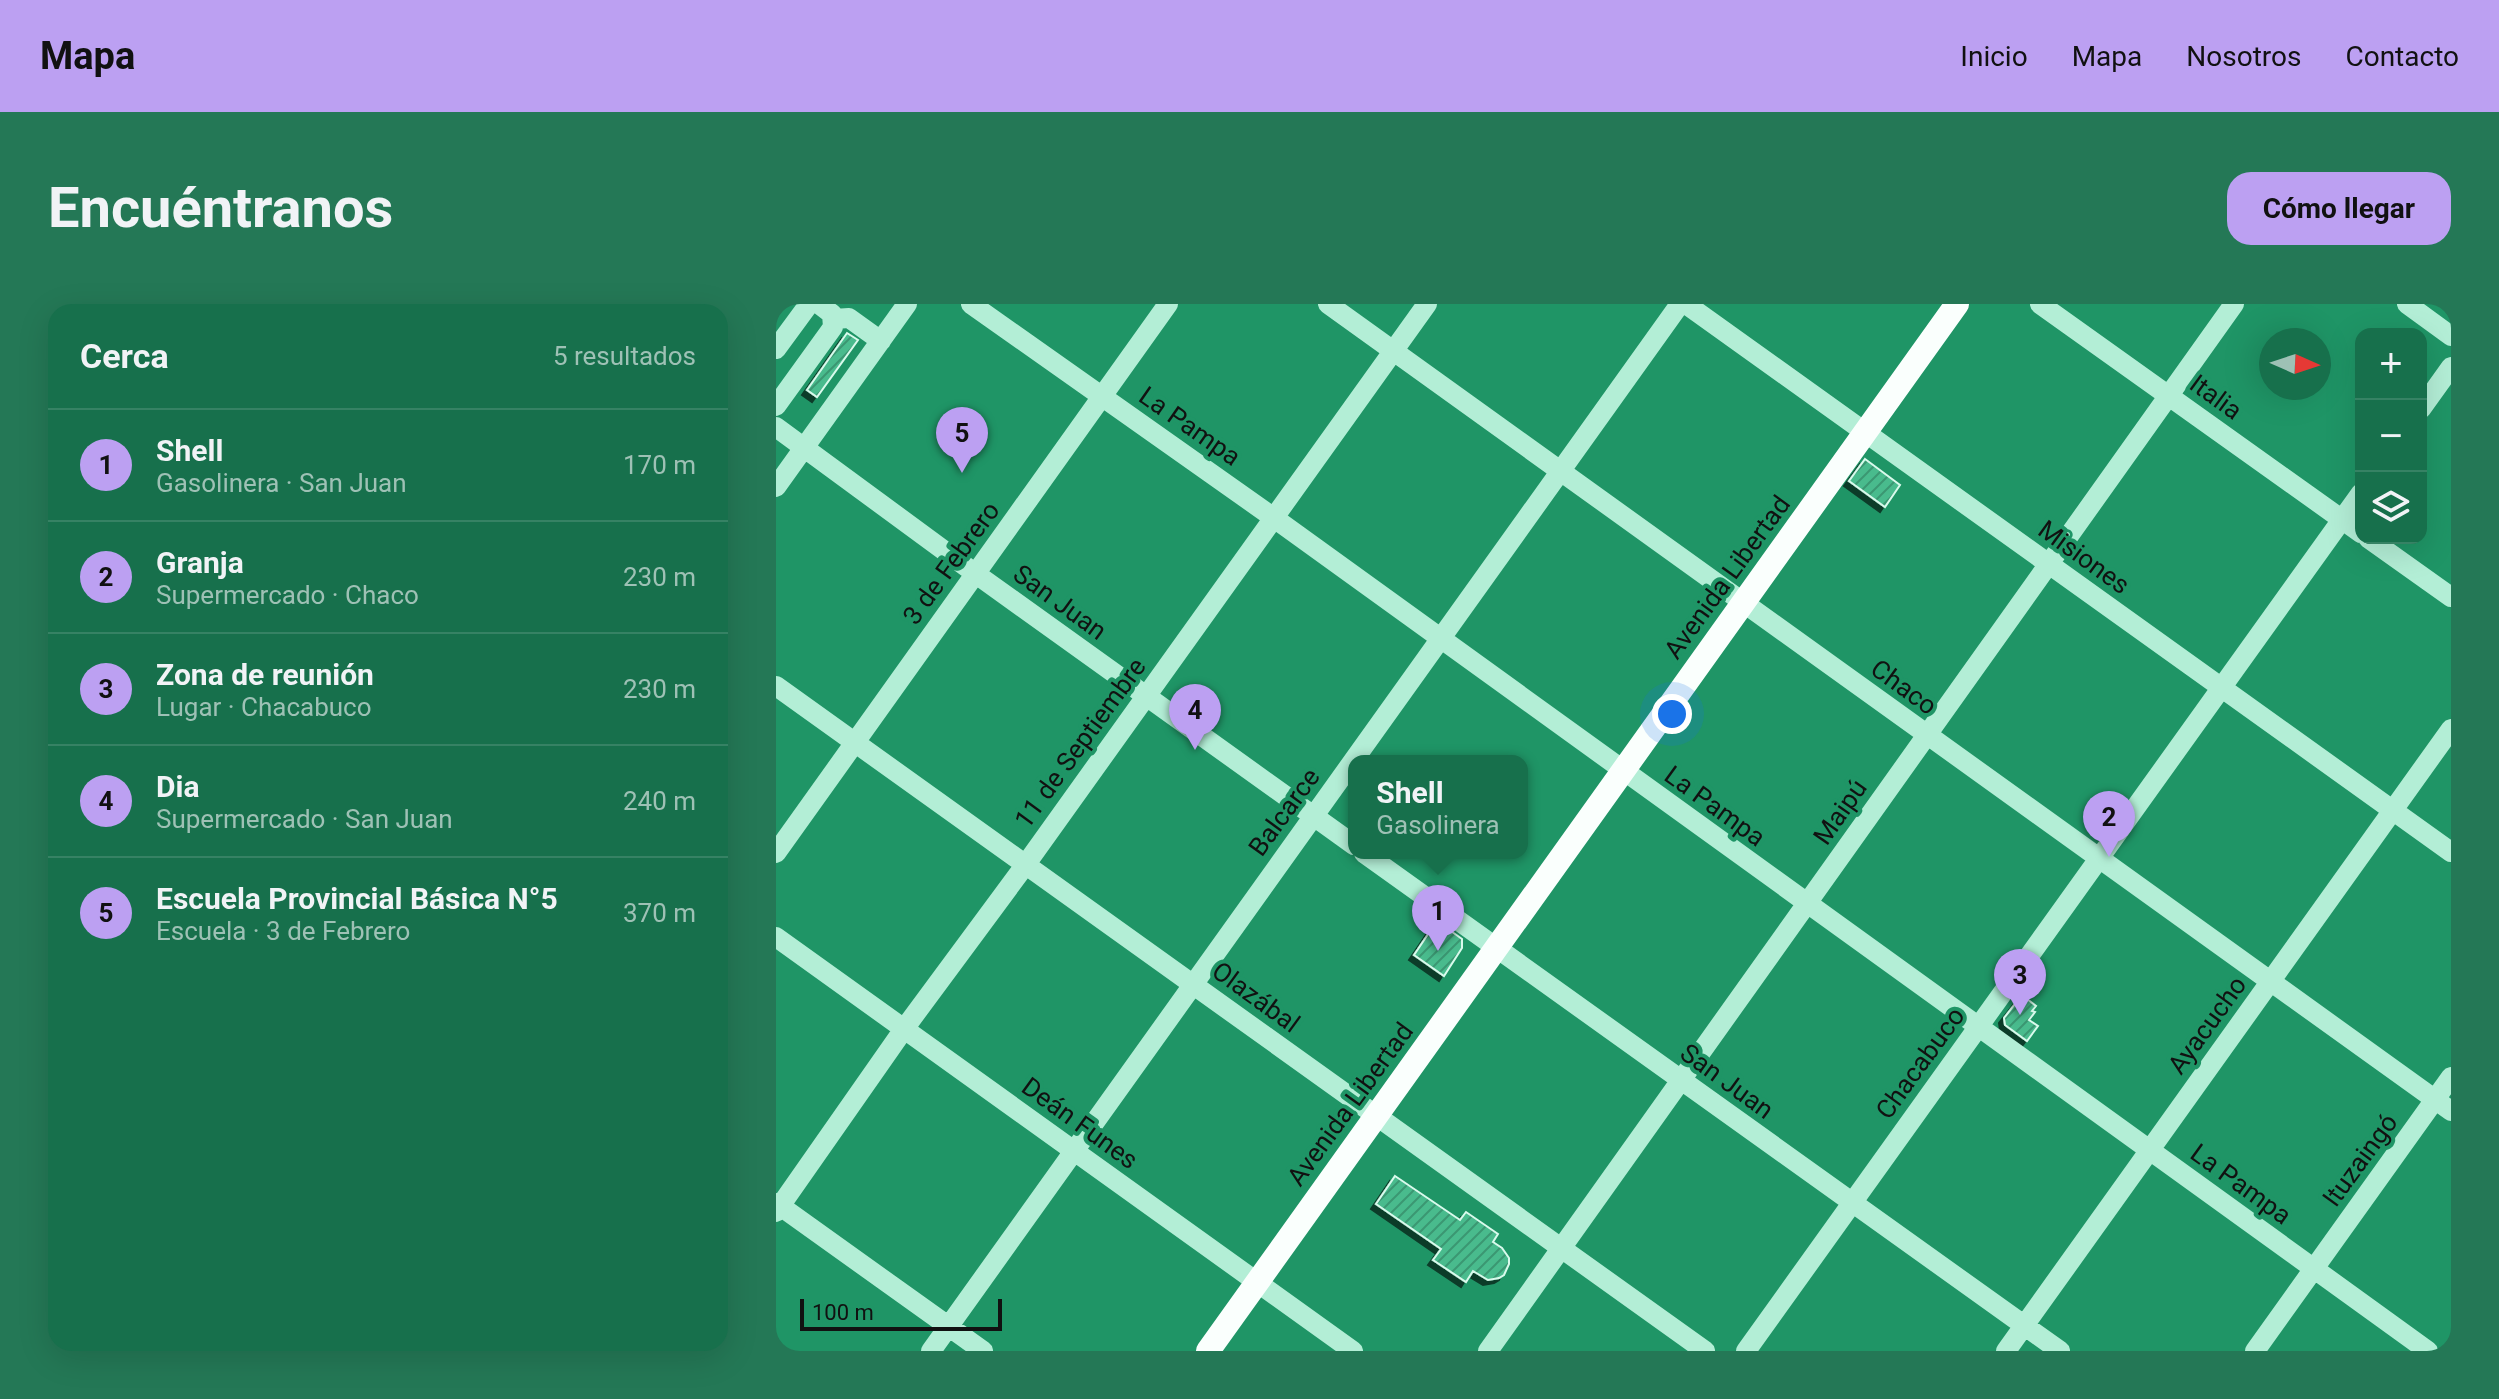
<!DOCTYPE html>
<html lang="es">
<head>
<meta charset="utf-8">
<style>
	:root { --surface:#17704c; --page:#247856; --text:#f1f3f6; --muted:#9ec1b5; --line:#368264; --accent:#bca0f2 }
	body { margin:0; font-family:Roboto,sans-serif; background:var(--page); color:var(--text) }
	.controls { position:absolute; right:24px; top:24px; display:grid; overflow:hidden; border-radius:16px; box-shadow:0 8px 32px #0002 }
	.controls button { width:72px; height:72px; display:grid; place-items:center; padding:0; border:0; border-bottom:2px solid var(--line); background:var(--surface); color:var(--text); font:40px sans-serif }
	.compass { position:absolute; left:1483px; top:24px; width:72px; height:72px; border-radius:50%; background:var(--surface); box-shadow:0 8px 32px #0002; rotate:93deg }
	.scale { position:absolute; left:24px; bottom:20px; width:202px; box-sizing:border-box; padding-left:8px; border:4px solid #111; border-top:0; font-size:22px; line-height:28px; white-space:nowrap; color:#111; -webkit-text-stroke:6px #1f9566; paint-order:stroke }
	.you { position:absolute; left:896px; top:410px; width:28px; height:28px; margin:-20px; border:6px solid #fff; border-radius:50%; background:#1a73e8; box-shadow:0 0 0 12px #1a73e833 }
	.badge { display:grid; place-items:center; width:52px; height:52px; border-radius:50%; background:var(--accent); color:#111; font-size:26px; font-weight:700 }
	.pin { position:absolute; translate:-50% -66px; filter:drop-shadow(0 2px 4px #0008) }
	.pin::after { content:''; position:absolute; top:42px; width:28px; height:24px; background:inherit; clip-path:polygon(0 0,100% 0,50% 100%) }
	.popup { position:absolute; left:572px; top:451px; width:180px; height:104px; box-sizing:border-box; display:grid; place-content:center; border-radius:16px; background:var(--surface); filter:drop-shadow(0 2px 6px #0005); font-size:26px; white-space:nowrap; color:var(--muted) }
	.popup b { font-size:30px; color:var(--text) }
	.popup::after { content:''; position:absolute; left:50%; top:100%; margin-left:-16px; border:16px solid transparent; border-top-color:var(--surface) }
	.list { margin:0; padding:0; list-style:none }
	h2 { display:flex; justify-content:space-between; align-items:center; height:104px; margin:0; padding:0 32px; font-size:34px }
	h2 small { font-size:26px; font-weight:400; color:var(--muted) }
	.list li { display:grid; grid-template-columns:52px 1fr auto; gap:24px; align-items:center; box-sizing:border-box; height:112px; padding:0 32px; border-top:2px solid var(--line) }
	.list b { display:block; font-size:30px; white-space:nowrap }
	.list p { margin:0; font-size:26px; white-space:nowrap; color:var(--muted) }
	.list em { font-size:26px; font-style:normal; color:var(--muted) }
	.icon { flex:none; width:44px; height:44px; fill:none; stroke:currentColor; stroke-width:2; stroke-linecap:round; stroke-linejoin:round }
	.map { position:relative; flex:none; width:1675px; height:1047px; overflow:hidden; border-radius:24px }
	header { display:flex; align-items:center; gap:48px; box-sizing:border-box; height:112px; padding:0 40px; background:var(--accent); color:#111 }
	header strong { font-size:38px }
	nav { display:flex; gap:44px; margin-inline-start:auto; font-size:28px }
	.intro { display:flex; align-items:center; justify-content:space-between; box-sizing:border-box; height:192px; padding:0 48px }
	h1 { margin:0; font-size:56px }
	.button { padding:20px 36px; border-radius:24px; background:var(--accent); color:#111; font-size:28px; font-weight:700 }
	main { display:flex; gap:48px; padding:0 48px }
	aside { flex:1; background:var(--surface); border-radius:24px; box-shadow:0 8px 32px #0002 }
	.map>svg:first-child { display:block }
	.building { fill:url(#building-hatch); stroke:#d9faec; stroke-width:2; filter:url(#shadow) }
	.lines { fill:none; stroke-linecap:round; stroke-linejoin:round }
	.minor { stroke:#b3eed6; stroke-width:20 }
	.major { stroke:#fafffd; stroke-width:24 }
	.labels { text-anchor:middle; stroke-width:8; stroke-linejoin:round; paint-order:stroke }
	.street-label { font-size:26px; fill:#111; stroke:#1f9566 }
</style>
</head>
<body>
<header>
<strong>Mapa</strong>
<nav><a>Inicio</a><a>Mapa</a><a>Nosotros</a><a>Contacto</a></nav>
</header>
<div class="intro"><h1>Encuéntranos</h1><a class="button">Cómo llegar</a></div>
<main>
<aside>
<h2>Cerca<small>5 resultados</small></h2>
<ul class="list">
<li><span class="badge">1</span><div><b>Shell</b><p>Gasolinera · San Juan</p></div><em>170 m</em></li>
<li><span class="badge">2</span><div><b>Granja</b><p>Supermercado · Chaco</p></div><em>230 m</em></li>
<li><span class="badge">3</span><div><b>Zona de reunión</b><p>Lugar · Chacabuco</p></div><em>230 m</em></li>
<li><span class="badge">4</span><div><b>Dia</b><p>Supermercado · San Juan</p></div><em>240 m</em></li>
<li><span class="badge">5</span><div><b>Escuela Provincial Básica N°5</b><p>Escuela · 3 de Febrero</p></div><em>370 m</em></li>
</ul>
</aside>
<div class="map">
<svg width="1675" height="1047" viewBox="0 0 1675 1047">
	<defs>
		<pattern id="building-hatch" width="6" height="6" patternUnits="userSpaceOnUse" patternTransform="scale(2)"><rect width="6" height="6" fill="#48bb8d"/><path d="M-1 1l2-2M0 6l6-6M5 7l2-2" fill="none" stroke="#3b9772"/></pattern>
		<filter id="shadow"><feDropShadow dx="-5" dy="5" stdDeviation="0" flood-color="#0009"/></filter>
	</defs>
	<rect width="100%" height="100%" fill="#1f9566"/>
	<path class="building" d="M 71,29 L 82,36 L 41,93 L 31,86 Z
		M 1089,155 L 1124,181 L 1109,203 L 1073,177 Z
		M 661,617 L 686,635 L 686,644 L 668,672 L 638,651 Z
		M 1246,691 L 1260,702 L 1256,707 L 1259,708 L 1253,716 L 1262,722 L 1251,737 L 1229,721 L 1228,714 Z
		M 619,872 L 684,916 L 690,908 L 722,930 L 717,938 L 726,944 L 733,954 L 733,960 L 728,971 L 723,974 L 712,976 L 697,967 L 690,978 L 657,956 L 665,945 L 600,900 Z"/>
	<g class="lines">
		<path class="minor" d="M 195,0 L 498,214 L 1652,1047
			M 552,0 L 1675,807
			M 910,0 L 1675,548
			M 1264,0 L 1585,229
			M 1631,0 L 1675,32
			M 58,15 L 73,14 L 105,37
			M 0,45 L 33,0
			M 0,102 L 57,23 L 56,10 L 43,0
			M 1645,105 L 1675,63
			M 0,123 L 200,270 L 578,541
			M 0,183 L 131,0
			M 1592,234 L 1675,293
			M 0,382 L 929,1047
			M 0,549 L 392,0
			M 588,549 L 1284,1047
			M 0,633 L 577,1047
			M 0,899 L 207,1047
			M 0,908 L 128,725 L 250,560 L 651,0
			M 155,1047 L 904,0
			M 712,1047 L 1458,0
			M 970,1047 L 1585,189
			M 1230,1047 L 1675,425
			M 1479,1047 L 1675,773"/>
		<path class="major" d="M 432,1047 L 1181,0"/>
	</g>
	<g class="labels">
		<g class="street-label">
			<text transform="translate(1440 93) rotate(36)" y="9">Italia</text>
			<text transform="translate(414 122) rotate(35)" y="9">La Pampa</text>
			<text transform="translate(1308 253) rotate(36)" y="9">Misiones</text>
			<text transform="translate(175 259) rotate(-54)" y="9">3 de Febrero</text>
			<text transform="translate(951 273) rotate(-54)" y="9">Avenida Libertad</text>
			<text transform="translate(284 298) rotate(36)" y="9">San Juan</text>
			<text transform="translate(1128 383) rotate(36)" y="9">Chaco</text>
			<text transform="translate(304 439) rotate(-54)" y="9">11 de Septiembre</text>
			<text transform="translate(939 502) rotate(36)" y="9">La Pampa</text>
			<text transform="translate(508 508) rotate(-54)" y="9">Balcarce</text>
			<text transform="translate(1064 508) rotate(-55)" y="9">Maipú</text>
			<text transform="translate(480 693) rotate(36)" y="9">Olazábal</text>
			<text transform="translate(1431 721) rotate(-54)" y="9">Ayacucho</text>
			<text transform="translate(1144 759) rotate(-54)" y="9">Chacabuco</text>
			<text transform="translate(951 777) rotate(36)" y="9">San Juan</text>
			<text transform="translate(574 800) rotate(-54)" y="9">Avenida Libertad</text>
			<text transform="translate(304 819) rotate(36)" y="9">Deán Funes</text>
			<text transform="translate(1584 856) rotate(-54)" y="9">Ituzaingó</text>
			<text transform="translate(1465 880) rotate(36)" y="9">La Pampa</text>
		</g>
	</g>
</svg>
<div class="controls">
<button>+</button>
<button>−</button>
<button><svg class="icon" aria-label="layers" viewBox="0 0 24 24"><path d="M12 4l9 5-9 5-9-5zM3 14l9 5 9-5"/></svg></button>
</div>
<svg class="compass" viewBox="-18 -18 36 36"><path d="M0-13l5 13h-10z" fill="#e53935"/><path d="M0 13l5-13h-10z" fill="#9ec1b5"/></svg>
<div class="scale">100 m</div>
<div class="you"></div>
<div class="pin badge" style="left:662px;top:647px">1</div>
<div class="popup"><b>Shell</b>Gasolinera</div>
<div class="pin badge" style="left:1333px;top:553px">2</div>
<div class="pin badge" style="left:1244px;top:711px">3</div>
<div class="pin badge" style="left:419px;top:446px">4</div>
<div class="pin badge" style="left:186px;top:169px">5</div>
</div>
</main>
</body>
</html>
